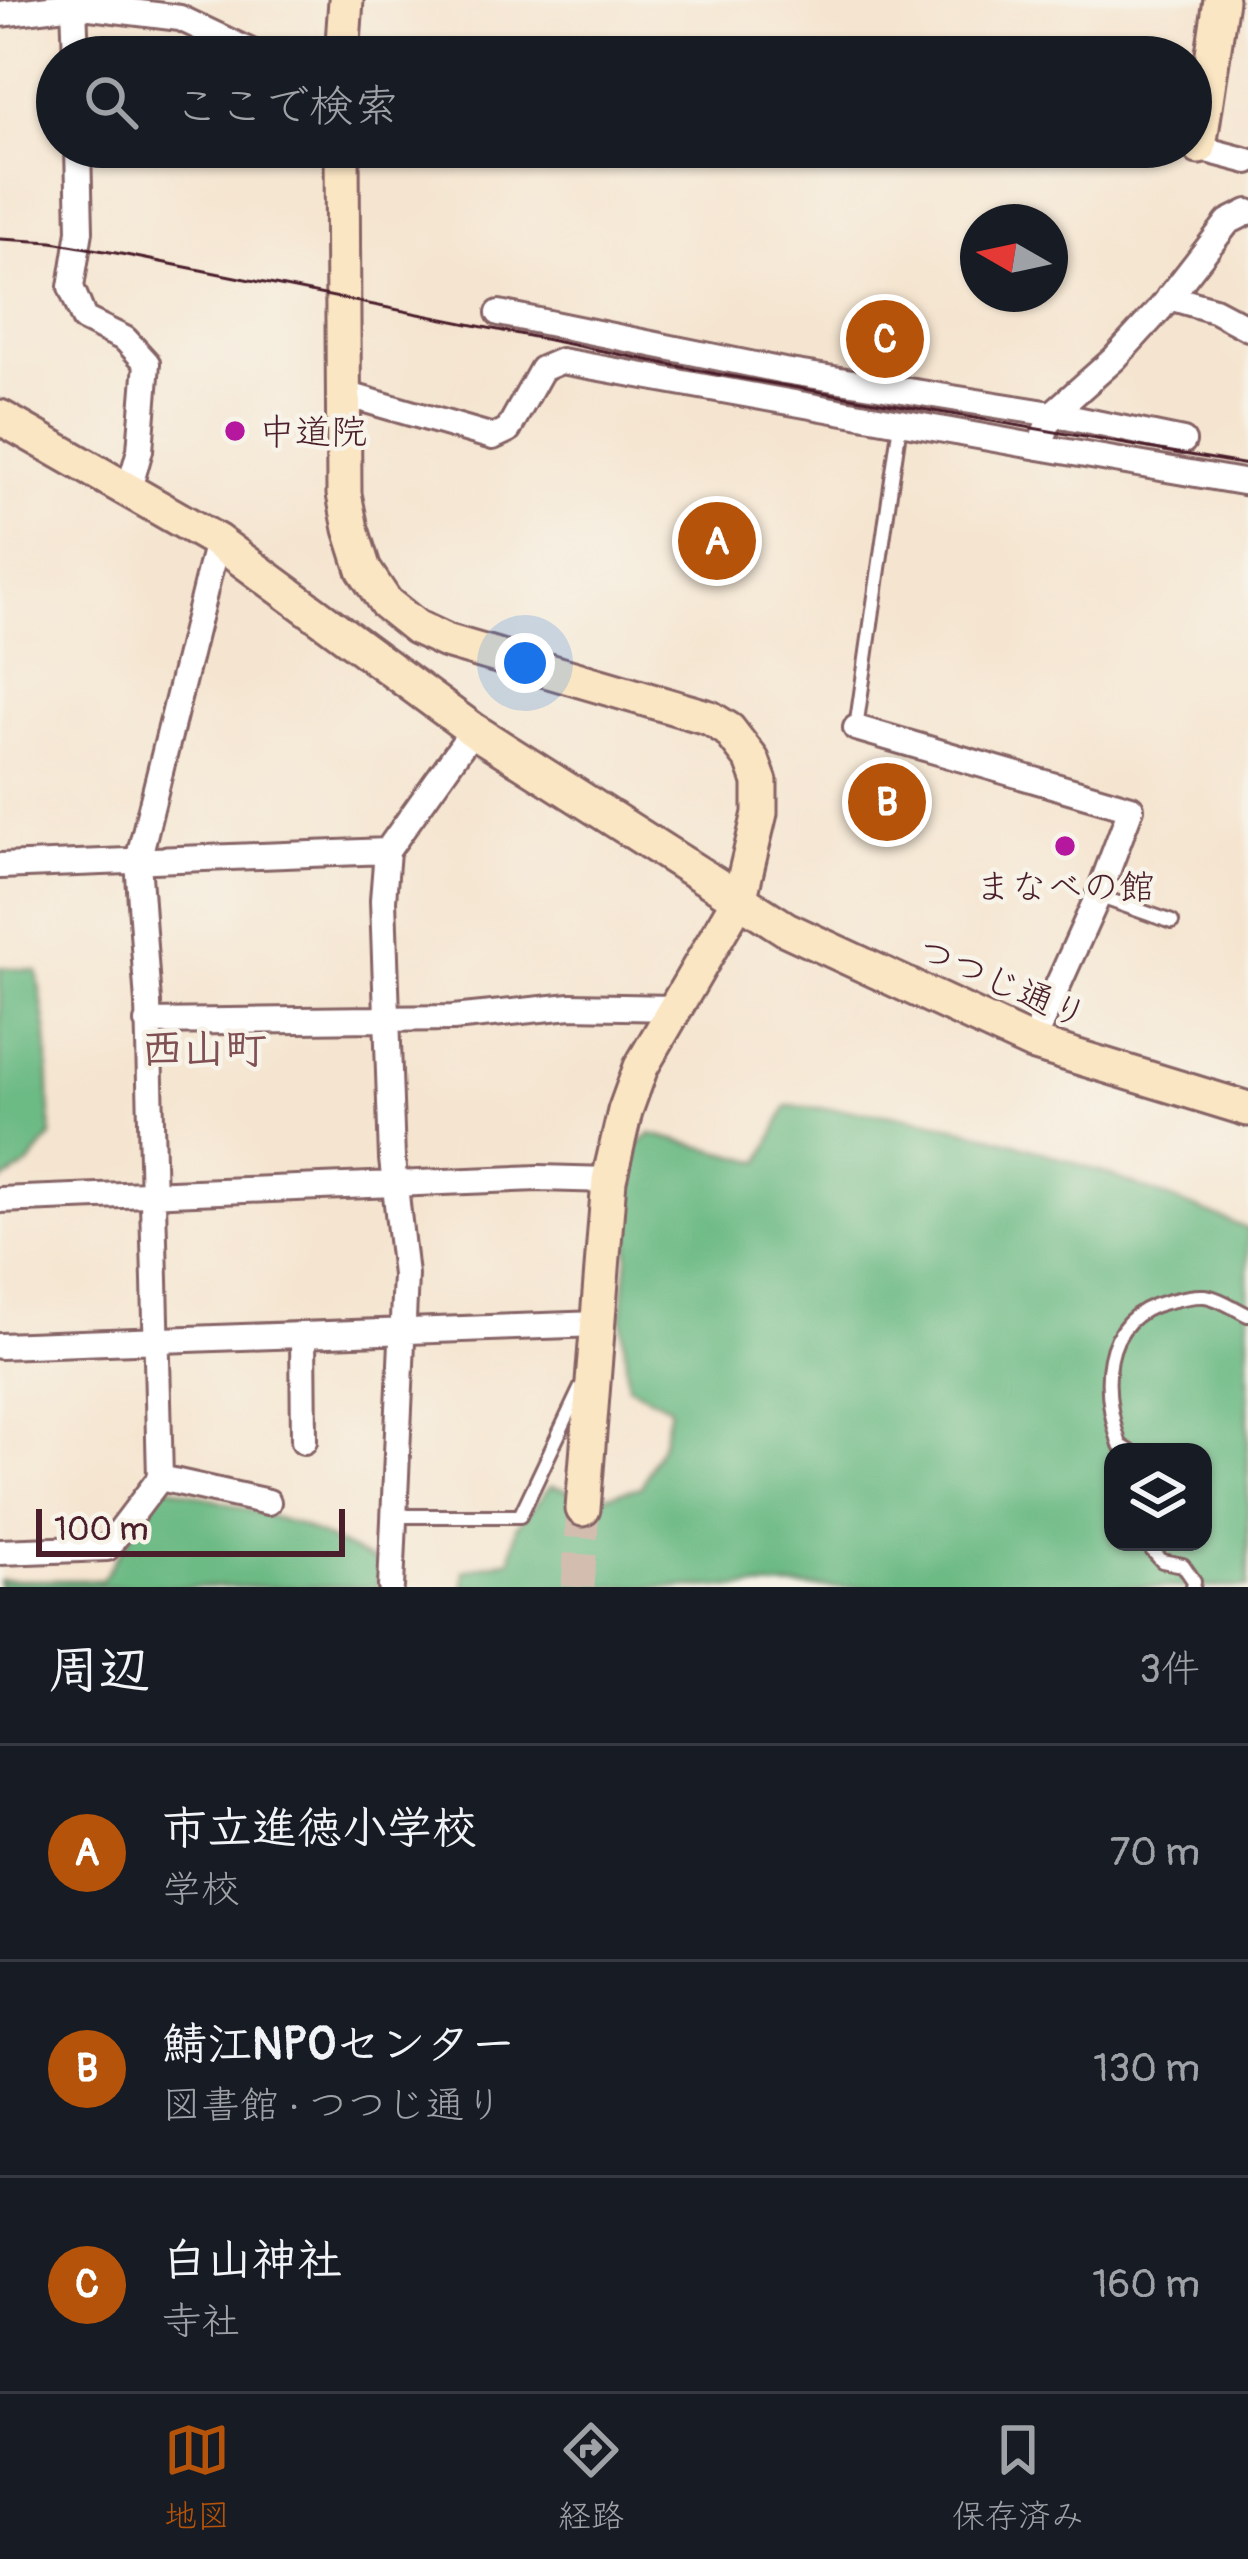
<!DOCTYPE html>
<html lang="ja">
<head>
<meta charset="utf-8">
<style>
	:root { --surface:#171b24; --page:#242831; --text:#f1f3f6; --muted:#9ea1a6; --line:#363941; --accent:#b45309 }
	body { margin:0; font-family:Pangolin,"Klee One",sans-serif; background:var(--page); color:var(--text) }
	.controls { position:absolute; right:36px; bottom:36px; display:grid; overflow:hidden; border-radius:24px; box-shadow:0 3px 9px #0004 }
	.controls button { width:108px; height:108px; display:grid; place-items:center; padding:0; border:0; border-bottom:3px solid var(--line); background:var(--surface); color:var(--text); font:60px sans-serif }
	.compass { position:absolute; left:960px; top:204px; width:108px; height:108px; border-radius:50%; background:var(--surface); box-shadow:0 3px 9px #0004; rotate:279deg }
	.scale { position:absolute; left:36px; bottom:30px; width:309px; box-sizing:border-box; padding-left:12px; border:6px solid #4a1f2b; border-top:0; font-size:33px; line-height:42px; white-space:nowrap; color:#4a1f2b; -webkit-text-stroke:9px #f7f3e8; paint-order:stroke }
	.you { position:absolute; left:525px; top:663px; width:42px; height:42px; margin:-30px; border:9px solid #fff; border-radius:50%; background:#1a73e8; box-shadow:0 0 0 18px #1a73e833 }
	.badge { display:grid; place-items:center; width:78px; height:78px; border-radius:50%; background:var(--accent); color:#fff; font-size:39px; font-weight:700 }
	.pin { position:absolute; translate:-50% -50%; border:6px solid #fff; box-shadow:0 3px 12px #0006 }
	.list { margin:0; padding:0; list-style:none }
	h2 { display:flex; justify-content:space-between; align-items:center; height:156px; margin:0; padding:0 48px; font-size:51px }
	h2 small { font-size:39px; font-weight:400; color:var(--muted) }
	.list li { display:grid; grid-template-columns:78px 1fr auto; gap:36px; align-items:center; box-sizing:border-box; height:216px; padding:0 48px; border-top:3px solid var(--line) }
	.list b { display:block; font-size:45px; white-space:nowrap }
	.list p { margin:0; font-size:39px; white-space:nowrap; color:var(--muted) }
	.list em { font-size:39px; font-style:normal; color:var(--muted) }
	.icon { flex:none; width:66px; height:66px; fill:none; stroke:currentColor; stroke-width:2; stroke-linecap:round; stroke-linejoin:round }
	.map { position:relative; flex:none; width:1248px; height:1587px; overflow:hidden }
	.search { position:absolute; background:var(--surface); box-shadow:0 3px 9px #0004; left:36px; right:36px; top:36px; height:132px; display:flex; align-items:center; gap:30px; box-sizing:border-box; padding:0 42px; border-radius:66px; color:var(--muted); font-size:45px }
	.sheet { height:804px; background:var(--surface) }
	nav { display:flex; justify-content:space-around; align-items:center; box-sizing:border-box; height:168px; border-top:3px solid var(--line); background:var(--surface); font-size:33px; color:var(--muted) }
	nav a { display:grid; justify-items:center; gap:6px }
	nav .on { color:var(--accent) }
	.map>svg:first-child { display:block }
	.forest { fill:#6cba84; stroke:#5b6c58; stroke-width:3; fill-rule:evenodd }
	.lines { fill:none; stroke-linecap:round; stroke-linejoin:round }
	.secondary-tunnel { stroke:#d3bdaf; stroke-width:33; stroke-dasharray:33 16; stroke-linecap:butt }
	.lane-casing { stroke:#866465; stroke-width:18 }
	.street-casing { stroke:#866465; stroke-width:30 }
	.secondary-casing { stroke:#866465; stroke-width:39 }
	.lane { stroke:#fff; stroke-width:12 }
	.street { stroke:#fff; stroke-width:24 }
	.secondary { stroke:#fbe6c4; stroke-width:33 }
	.tram { stroke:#4a1f2b; stroke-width:3 }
	.poi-dot { fill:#b5179e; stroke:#f7f3e8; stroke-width:4.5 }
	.labels { text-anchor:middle; stroke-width:9; stroke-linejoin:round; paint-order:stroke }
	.poi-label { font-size:36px; fill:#4a1f2b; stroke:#f7f3e8; text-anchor:start }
	.street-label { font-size:36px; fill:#4a1f2b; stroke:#f7f3e8 }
	.quarter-label { font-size:42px; font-weight:bold; fill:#805055; stroke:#f7f3e8 }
</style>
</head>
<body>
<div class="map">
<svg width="1248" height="1587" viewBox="0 0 1248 1587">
	<rect width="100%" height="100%" fill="#f7f3e8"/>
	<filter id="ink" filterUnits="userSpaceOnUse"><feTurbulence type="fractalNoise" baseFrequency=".00833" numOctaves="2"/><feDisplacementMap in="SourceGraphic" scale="24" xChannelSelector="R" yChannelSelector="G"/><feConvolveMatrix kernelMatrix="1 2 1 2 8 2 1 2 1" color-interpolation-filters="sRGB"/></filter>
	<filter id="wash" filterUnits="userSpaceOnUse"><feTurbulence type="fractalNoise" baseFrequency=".004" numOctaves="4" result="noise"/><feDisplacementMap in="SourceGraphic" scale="48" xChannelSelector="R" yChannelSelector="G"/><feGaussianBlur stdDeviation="2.7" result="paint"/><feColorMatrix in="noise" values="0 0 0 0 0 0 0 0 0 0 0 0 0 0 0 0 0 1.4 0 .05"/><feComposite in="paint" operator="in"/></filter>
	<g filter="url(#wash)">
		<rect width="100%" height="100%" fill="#f5e5d0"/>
		<path class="forest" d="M 0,967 L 37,971 L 47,1035 L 51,1137 L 27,1166 L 0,1183 Z
			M 787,1106 C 836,1109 886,1112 934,1122 C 1037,1144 1150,1190 1248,1229 L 1248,1587 L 463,1587 L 464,1571 L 511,1559 L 516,1527 L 551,1486 L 600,1497 L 641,1487 L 663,1441 L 670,1407 L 628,1386 L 622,1317 L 631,1224 L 621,1194 L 633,1149 L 651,1134 L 761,1162 ZM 1113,1452 L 1203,1452 L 1203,1542 L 1113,1542 Z
			M 164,1485 L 299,1525 L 380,1564 L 378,1587 L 0,1587 L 0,1580 L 102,1580 Z"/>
	</g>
	<g filter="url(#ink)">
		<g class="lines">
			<path class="secondary-tunnel" d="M 578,1587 L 583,1509"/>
			<defs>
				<path id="lane" d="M 856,728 L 900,423
					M 1098,896 L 1172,922
					M 1131,1452 L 1120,1445 C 1102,1391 1098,1319 1166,1302 C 1178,1299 1192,1295 1204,1296 C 1218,1297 1235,1309 1248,1315
					M 395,1516 L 520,1516 L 581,1387
					M 1153,1542 L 1152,1550 L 1162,1561 L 1183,1565 L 1194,1581 L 1193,1587"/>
				<path id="street" d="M 74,5 L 76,57
					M 0,14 L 74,5 L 180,18 L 262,57
					M 1191,146 L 1248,161
					M 78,147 L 80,231 L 71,287 L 84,319 L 125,339 L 147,363 L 140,450 L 133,475
					M 1248,212 L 1228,222 L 1161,308 L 1114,359 L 1052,414 L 1039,447 L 1248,483
					M 1169,297 L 1214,310 L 1248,328
					M 499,313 L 784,371 L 1052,414 L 1183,441
					M 345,394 L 493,437 L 508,430 L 542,369 L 561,361 L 1039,447
					M 856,728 L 1131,808 L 1098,896 L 1032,1043
					M 0,866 L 387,851
					M 147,1022 L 453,1018 L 571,1006 L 674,1008
					M 0,1200 L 539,1178 L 609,1180
					M 303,1336 L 304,1441
					M 0,1346 L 598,1324
					M 160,1478 L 148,1003 L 138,861 L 217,541
					M 0,1552 L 107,1548 L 160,1478 L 268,1502
					M 391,1587 L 405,1275 L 392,1159 L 383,900 L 387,851 L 473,730"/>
				<path id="secondary" d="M 342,57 L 346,0
					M 342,147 L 344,494 L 351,529 L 364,570 L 386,603 L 416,627 L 446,641 L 710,718 L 729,730 L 752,760 L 760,782 L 760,813 L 740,897 L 641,1067 L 625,1111 L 609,1180 L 583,1509
					M 1199,147 L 1221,0
					M 0,417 L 217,541 L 473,730 L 786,929 L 1032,1043 L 1248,1109"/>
			</defs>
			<use href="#lane" class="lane-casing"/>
			<use href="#street" class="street-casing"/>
			<use href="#secondary" class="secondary-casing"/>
			<use href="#lane" class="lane"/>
			<use href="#street" class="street"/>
			<use href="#secondary" class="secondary"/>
			<path class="tram" d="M 0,239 L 52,242 L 116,253 L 717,374 L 1248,465"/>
		</g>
	</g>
	<g class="poi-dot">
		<circle cx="235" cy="431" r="12"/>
		<circle cx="1065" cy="846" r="12"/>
	</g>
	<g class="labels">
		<g class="poi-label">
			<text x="259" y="444">中道院</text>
			<text x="1065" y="899" text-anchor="middle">まなべの館</text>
		</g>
		<g class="street-label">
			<text transform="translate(1003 982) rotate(23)" y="13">つつじ通り</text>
		</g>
		<g class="quarter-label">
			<text x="204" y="1063">西山町</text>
		</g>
	</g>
</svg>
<div class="controls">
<button><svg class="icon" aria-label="layers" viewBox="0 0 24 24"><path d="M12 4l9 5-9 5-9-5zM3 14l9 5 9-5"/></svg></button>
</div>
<svg class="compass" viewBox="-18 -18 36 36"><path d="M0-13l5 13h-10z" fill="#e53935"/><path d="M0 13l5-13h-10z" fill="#9ea1a6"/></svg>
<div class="scale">100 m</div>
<div class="you"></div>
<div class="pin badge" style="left:717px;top:541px">A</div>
<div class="pin badge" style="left:887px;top:802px">B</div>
<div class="pin badge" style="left:885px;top:339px">C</div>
<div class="search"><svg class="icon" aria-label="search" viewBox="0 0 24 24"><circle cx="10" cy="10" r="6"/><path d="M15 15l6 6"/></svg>ここで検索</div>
</div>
<section class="sheet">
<h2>周辺<small>3件</small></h2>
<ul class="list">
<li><span class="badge">A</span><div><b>市立進徳小学校</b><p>学校</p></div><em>70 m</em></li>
<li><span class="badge">B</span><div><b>鯖江NPOセンター</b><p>図書館 · つつじ通り</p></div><em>130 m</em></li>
<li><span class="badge">C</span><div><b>白山神社</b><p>寺社</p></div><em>160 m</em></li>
</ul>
</section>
<nav>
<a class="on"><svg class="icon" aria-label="map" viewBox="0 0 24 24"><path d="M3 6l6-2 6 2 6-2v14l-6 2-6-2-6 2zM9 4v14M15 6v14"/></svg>地図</a>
<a><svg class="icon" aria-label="directions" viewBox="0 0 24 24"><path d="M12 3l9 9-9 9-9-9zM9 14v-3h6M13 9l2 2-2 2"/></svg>経路</a>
<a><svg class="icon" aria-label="saved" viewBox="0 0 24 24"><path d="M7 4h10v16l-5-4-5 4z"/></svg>保存済み</a>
</nav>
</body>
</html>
